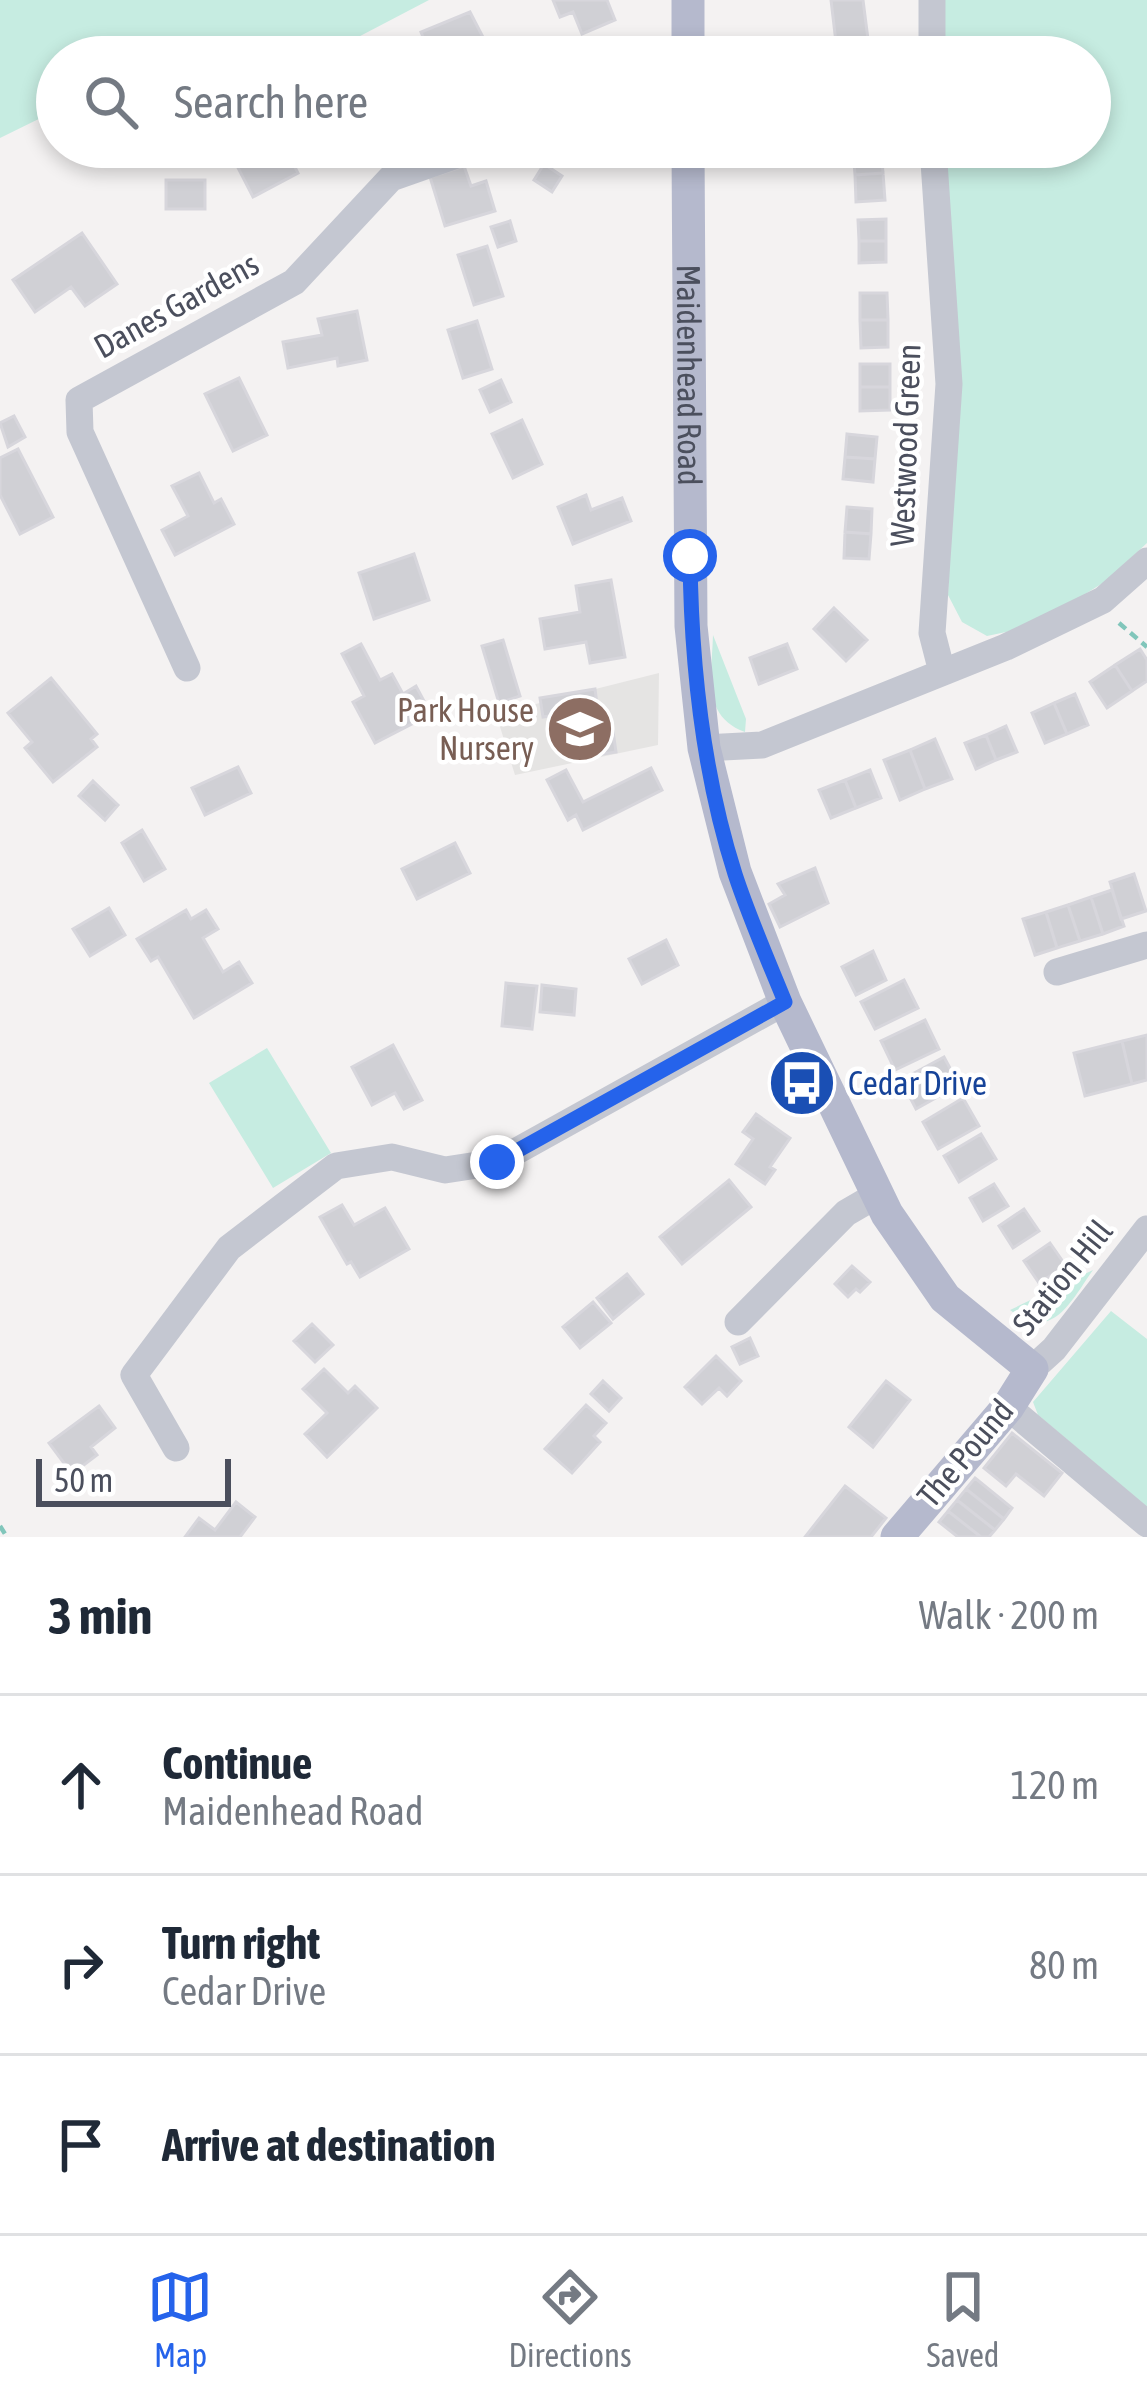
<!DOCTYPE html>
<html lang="en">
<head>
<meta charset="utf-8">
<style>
	:root { --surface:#fff; --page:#f2f2f3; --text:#1f2937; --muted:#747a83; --line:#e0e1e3; --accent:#2563eb }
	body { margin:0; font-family:"Asap Condensed",sans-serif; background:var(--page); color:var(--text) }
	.scale { position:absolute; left:36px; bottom:30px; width:195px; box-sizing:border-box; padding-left:12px; border:6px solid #4b4f5d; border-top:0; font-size:33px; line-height:42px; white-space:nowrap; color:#4b4f5d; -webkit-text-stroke:9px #fff; paint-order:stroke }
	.stop { position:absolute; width:36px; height:36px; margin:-27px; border:9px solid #2563eb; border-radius:50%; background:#fff }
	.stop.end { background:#2563eb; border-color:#fff; box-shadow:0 3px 12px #0008 }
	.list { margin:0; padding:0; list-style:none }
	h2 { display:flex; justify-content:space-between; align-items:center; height:156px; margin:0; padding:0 48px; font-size:51px }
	h2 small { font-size:39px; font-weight:400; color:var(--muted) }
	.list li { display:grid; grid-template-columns:78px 1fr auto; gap:36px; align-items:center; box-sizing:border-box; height:180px; padding:0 48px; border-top:3px solid var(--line) }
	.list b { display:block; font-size:45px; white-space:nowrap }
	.list p { margin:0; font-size:39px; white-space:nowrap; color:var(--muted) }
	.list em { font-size:39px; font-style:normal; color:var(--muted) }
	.icon { flex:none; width:66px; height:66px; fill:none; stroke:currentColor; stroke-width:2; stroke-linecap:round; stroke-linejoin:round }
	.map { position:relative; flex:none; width:1147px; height:1537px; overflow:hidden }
	.search { position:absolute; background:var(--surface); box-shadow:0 6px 18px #0003; left:36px; right:36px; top:36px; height:132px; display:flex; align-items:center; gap:30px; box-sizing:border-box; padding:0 42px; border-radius:66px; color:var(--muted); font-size:45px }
	.sheet { height:696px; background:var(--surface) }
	nav { display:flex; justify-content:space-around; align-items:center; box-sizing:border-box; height:168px; border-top:3px solid var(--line); background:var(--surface); font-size:33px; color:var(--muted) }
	nav a { display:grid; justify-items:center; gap:6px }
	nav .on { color:var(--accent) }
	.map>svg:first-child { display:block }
	.education { fill:#e5e4e3 }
	.green { fill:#c6ece1 }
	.building { fill:#d0d0d5; stroke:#d7d6dc; stroke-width:3 }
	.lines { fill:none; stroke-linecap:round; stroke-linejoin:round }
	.path { stroke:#81c6bb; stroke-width:4.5; stroke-dasharray:9 6; stroke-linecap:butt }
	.minor { stroke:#c4c7d1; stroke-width:27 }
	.major { stroke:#b5b9cd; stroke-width:33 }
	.route { stroke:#2563eb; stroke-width:15 }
	.labels { text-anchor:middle; stroke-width:9; stroke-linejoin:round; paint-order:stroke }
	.street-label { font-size:33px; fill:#4b4f5d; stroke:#fff }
	.education-label { font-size:33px; fill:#785e54; stroke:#fff; text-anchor:end }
	.transit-label { font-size:33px; fill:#164399; stroke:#fff; text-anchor:start }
</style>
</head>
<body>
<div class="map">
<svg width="1147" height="1537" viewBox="0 0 1147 1537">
	<rect width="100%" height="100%" fill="#f4f2f2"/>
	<path class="education" d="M 659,673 L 658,745 L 515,775 L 496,714 Z"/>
	<path class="green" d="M 0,0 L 429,0 L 320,57 L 311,52 L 301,57 L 57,57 L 57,110 L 0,138 Z
		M 937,0 L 1147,0 L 1147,543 L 1106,581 L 1034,626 L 987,636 L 962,622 L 948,595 L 958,352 L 942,147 L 1090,147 L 1090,57 L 939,57 Z
		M 713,635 L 746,719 L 745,732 C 701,716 712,674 713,635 Z
		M 267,1048 L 331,1153 L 273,1188 L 209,1083 Z
		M 1093,1270 C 1071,1301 1052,1344 1010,1310 Z
		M 1111,1311 L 1147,1339 L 1147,1507 L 1038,1415 L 1033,1402 Z"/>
	<path class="building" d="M 553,0 L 607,0 L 615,20 L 582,34 L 573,12 L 560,17 Z
		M 831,0 L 863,0 L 869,47 L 837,51 Z
		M 470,12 L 488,47 L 470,57 L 407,57 L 405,53 L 425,42 L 421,32 Z
		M 264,147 L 285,147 L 298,173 L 253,197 L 235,162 Z
		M 881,147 L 883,173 L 855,175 L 853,148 Z
		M 544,164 L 562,176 L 552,192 L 534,180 Z
		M 464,166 L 471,186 L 486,181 L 495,211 L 445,226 L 430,177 Z
		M 883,173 L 885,200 L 856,202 L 855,175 Z
		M 166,180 L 205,180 L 205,209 L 166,209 Z
		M 886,219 L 886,241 L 859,241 L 858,220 Z
		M 510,221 L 516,241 L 498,247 L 491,227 Z
		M 82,233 L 117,284 L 85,306 L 71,287 L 35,312 L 13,280 Z
		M 859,241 L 886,241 L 886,262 L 859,263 Z
		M 487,246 L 503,296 L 474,305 L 458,255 Z
		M 860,293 L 887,293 L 888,320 L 860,320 Z
		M 357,311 L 367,360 L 338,366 L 337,358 L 288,368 L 283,342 L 322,335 L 318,319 Z
		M 860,320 L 888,320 L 888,347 L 861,348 Z
		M 477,321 L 492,369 L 463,378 L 448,330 Z
		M 860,364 L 890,364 L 890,387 L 860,387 Z
		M 239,378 L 267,435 L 233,451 L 205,394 Z
		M 501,380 L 511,402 L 490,412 L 480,390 Z
		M 860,387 L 890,387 L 890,410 L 860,411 Z
		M 14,416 L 25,437 L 8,447 L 0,423 Z
		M 522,420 L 542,464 L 513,478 L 492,434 Z
		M 847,434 L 877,437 L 875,459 L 845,457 Z
		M 18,449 L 53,517 L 20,534 L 0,495 L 0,458 Z
		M 845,457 L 875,459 L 873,482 L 843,479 Z
		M 199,473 L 214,503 L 221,499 L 234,524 L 175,555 L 162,530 L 188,516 L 172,486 Z
		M 586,495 L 591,510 L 622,498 L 631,521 L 573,544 L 558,507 Z
		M 847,507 L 872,509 L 871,534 L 845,532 Z
		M 845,532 L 871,534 L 869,559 L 844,558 Z
		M 414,554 L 429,600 L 374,619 L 359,573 Z
		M 611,580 L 625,657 L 590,663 L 586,642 L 545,649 L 540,619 L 580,612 L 576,586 Z
		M 834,608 L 867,640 L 846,661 L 814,629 Z
		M 503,640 L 520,696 L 499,703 L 482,646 Z
		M 361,644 L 380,680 L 392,674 L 403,694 L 416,686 L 431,714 L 375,743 L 353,702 L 364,696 L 342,654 Z
		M 787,644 L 797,669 L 759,684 L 750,658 Z
		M 1140,649 L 1147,660 L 1147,681 L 1132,691 L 1115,665 Z
		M 1115,665 L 1132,691 L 1107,708 L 1090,682 Z
		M 51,678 L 97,734 L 91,739 L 97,747 L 53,782 L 25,748 L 32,742 L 8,713 Z
		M 595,689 L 599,719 L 611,717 L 616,752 L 571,759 L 566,725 L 578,722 L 576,712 L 543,717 L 540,698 Z
		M 1075,694 L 1088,725 L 1067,734 L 1054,703 Z
		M 1054,703 L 1067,734 L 1045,743 L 1032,713 Z
		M 1006,726 L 1017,752 L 996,760 L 986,735 Z
		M 986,735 L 996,760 L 976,769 L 965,743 Z
		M 935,739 L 952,779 L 925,789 L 910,750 Z
		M 910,750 L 925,789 L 900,800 L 884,760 Z
		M 238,767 L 251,793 L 205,815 L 192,788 Z
		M 651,768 L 662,790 L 583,830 L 576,815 L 568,820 L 547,780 L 566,770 L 583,802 Z
		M 870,770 L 881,798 L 856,808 L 845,780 Z
		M 845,780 L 856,808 L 831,818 L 819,790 Z
		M 93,781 L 118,805 L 105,820 L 79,796 Z
		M 142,830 L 165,869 L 144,881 L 122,843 Z
		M 455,843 L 470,873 L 417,899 L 402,869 Z
		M 815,868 L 828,903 L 780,927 L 769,904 L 785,895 L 778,884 Z
		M 1134,874 L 1146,911 L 1121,919 L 1110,882 Z
		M 1112,890 L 1124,926 L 1103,934 L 1091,897 Z
		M 1091,897 L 1103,934 L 1080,941 L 1068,905 Z
		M 1068,905 L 1080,941 L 1057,948 L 1046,912 Z
		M 109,908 L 125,935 L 90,956 L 73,929 Z
		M 186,910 L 191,919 L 206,910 L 218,929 L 203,938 L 223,972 L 239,962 L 252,983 L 194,1018 L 158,957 L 151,961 L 137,939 Z
		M 1046,912 L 1057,948 L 1035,955 L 1023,919 Z
		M 666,940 L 678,965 L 642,984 L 629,959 Z
		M 873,951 L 886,980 L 856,995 L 842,967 Z
		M 904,980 L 918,1008 L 875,1029 L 861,1002 Z
		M 506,983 L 537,986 L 532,1029 L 502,1026 Z
		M 542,985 L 576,989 L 574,1015 L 540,1012 Z
		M 925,1020 L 939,1049 L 895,1070 L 881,1041 Z
		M 1147,1035 L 1147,1080 L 1132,1084 L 1122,1041 Z
		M 1122,1041 L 1132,1084 L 1085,1096 L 1074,1053 Z
		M 393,1045 L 422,1100 L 404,1109 L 395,1093 L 372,1105 L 352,1067 Z
		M 944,1057 L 959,1085 L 916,1109 L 901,1080 Z
		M 963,1098 L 979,1126 L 938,1149 L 923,1122 Z
		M 756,1114 L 790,1138 L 770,1167 L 775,1170 L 765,1184 L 736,1164 L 753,1139 L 743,1132 Z
		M 981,1134 L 996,1159 L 959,1182 L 944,1156 Z
		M 729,1180 L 751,1207 L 682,1264 L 660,1237 Z
		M 994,1184 L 1008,1206 L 983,1221 L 970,1198 Z
		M 342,1205 L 354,1225 L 385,1208 L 409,1249 L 360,1277 L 351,1262 L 347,1264 L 320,1217 Z
		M 1024,1209 L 1039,1231 L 1013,1248 L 999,1226 Z
		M 1050,1243 L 1066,1266 L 1039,1283 L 1024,1261 Z
		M 852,1266 L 870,1282 L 860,1292 L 856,1289 L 848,1297 L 835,1284 Z
		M 627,1274 L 643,1294 L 613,1319 L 597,1298 Z
		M 593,1302 L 611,1323 L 580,1348 L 563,1327 Z
		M 312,1324 L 333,1345 L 315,1362 L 294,1341 Z
		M 750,1338 L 758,1356 L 740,1364 L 732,1347 Z
		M 716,1356 L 741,1381 L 727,1396 L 719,1388 L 702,1404 L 685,1387 Z
		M 324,1369 L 348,1393 L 355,1386 L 377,1408 L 327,1457 L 305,1434 L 327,1413 L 303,1389 Z
		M 603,1381 L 621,1398 L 609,1411 L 591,1394 Z
		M 886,1381 L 910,1400 L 873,1447 L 849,1427 Z
		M 586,1405 L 606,1423 L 594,1436 L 600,1442 L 572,1473 L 545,1449 Z
		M 99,1406 L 115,1428 L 91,1447 L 97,1455 L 72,1474 L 49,1443 Z
		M 1012,1433 L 1062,1473 L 1044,1496 L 1016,1474 L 1006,1486 L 984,1468 Z
		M 975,1478 L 1012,1508 L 1004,1519 L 966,1489 Z
		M 845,1486 L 886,1518 L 871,1537 L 805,1537 Z
		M 966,1489 L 1004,1519 L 995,1530 L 957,1500 Z
		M 957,1500 L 995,1530 L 989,1537 L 981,1537 L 948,1511 Z
		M 236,1502 L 255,1517 L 240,1537 L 185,1537 L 199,1518 L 215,1530 Z
		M 948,1511 L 981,1537 L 958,1537 L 939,1522 Z"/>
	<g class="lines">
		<path class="path" d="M 1119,623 L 1147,647
			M 0,1526 L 7,1537"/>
		<path class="minor" d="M 932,0 L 932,57
			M 933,147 L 949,384 L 932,633 L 942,672
			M 187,668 L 80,432 L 79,400 L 294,282 L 391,178 L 479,147
			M 704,748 L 762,745 L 1006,647 L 1103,600 L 1147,561
			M 1057,972 L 1147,945
			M 738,1322 L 846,1213 L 877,1195
			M 1032,1369 L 1054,1349 L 1147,1229
			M 1008,1407 L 1147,1524
			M 176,1448 L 134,1375 L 229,1248 L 336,1166 L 392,1157 L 445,1170 L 497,1162 L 785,1002"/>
		<g class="major">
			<path d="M 688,0 L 688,57"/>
			<path id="s1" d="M 688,147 L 691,626 L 704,748 L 735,872 L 785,1002 L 887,1214 L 945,1298 L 1032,1369 L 1008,1407 L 897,1537"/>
		</g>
	</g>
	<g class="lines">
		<path class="route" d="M 497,1162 L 785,1002 C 768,960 749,917 735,874 C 702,771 691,663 690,556"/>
	</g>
	<defs>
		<symbol id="school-disc" viewBox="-11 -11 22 22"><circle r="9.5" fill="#8d6e63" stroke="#fff"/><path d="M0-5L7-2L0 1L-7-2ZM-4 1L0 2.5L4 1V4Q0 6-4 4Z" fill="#fff"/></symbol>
		<symbol id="bus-disc" viewBox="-11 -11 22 22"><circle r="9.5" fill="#1a4fb4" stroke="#fff"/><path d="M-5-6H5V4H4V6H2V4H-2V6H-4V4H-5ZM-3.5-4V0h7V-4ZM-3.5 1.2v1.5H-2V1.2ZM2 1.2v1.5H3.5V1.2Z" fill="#fff"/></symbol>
	</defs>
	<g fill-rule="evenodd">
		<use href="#school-disc" x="542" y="691" width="76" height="76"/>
		<use href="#bus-disc" x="764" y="1045" width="76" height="76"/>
	</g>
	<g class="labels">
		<g class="street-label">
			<text transform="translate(176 305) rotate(-29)" y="12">Danes Gardens</text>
			<text dy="12" stroke="none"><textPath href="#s1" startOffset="228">Maidenhead Road</textPath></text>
			<text transform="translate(905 445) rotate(-88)" y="12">Westwood Green</text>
			<text transform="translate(1062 1277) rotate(-51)" y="12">Station Hill</text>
			<text transform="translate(965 1453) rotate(-50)" y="12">The Pound</text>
		</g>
		<g class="education-label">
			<text x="534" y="722">Park House<tspan x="534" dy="38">Nursery</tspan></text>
		</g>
		<g class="transit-label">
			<text x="848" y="1095">Cedar Drive</text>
		</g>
	</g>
</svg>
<div class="scale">50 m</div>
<div class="stop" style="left:690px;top:556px"></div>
<div class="stop end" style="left:497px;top:1162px"></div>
<div class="search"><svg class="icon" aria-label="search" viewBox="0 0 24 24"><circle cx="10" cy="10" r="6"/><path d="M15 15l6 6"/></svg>Search here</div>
</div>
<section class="sheet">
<h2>3 min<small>Walk · 200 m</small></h2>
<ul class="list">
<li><svg class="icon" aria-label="ahead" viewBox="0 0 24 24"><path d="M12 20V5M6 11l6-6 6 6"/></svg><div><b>Continue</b><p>Maidenhead Road</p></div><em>120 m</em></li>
<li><svg class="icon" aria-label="right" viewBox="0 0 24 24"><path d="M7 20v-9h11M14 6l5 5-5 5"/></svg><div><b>Turn right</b><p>Cedar Drive</p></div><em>80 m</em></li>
<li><svg class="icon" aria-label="arrive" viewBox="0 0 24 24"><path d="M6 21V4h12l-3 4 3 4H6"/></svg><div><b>Arrive at destination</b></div></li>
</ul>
</section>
<nav>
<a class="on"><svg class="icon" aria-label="map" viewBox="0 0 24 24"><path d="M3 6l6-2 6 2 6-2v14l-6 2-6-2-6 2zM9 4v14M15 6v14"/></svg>Map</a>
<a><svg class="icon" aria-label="directions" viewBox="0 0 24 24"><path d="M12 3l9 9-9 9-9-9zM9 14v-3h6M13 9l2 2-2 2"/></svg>Directions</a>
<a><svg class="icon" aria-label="saved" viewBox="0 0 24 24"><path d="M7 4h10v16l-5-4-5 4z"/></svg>Saved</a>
</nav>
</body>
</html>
